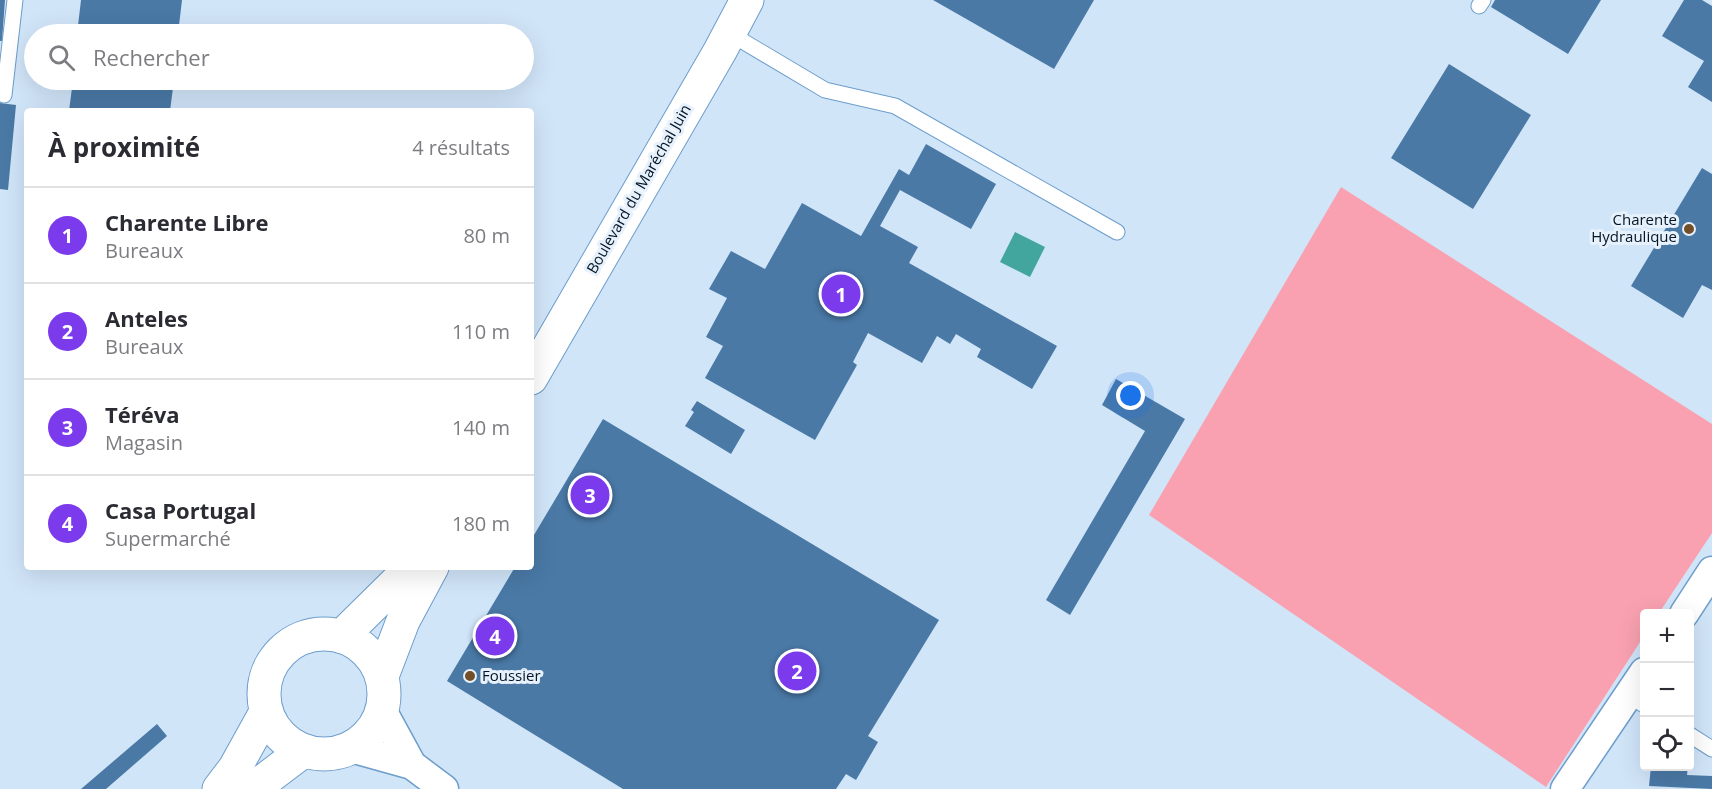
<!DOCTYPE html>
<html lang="fr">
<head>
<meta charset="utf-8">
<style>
	:root { --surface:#fff; --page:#f7f7f7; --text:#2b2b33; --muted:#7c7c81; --line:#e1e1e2; --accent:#7c3aed }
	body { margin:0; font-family:"Open Sans",sans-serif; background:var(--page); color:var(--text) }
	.controls { position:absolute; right:18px; bottom:18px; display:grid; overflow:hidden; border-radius:6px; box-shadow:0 6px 24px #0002 }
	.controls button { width:54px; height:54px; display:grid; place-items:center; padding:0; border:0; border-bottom:2px solid var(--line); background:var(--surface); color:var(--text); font:30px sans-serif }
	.you { position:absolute; left:1131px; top:396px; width:21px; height:21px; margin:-15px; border:4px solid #fff; border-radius:50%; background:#1a73e8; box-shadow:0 0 0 9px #1a73e833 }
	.badge { display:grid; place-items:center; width:39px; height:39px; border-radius:50%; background:var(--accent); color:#fff; font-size:20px; font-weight:700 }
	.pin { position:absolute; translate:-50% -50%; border:3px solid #fff; box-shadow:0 2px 6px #0006 }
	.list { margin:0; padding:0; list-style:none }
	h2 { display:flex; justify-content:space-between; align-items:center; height:78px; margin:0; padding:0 24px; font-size:26px }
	h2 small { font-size:20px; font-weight:400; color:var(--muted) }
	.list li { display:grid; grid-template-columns:39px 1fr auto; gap:18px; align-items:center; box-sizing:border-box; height:96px; padding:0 24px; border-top:2px solid var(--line) }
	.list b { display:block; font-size:22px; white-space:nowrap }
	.list p { margin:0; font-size:20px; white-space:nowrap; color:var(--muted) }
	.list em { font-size:20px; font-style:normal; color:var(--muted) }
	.icon { flex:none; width:33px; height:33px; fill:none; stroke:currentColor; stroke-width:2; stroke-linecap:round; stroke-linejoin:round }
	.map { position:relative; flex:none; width:1712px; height:789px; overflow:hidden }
	.search { position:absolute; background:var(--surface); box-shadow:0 6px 24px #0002; left:24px; top:24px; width:510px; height:66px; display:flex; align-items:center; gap:15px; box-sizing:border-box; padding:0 21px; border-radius:33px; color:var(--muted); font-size:22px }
	.panel { position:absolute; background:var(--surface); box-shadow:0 6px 24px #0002; left:24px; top:108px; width:510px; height:462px; border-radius:6px }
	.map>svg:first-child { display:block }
	.green { fill:#f9a1b0 }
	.water { fill:#42a59e }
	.building { fill:#4a79a6 }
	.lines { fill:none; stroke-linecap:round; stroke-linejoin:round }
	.lane-casing { stroke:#6c9dcb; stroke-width:17 }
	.street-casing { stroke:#6c9dcb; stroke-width:31 }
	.secondary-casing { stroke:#6c9dcb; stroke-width:35 }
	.lane { stroke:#fff; stroke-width:15 }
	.street { stroke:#fff; stroke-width:28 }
	.secondary { stroke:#fff; stroke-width:33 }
	.poi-dot { fill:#724f28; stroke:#e7f1fb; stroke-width:2 }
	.labels { text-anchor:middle; stroke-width:6; stroke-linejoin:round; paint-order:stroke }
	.street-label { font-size:15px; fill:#041627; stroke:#e7f1fb }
	.poi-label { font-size:15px; fill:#041627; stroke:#e7f1fb; text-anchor:end }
</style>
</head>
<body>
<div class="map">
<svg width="1712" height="789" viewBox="0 0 1712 789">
	<rect width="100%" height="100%" fill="#d1e5f9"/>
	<path class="green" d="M 1341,187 L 1712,424 L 1712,533 L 1659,613 L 1644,614 L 1644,636 L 1546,787 L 1149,515 Z"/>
	<path class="water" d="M 1015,232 L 1045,247 L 1030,277 L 1000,262 Z"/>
	<path class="building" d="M 0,0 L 5,0 L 2,41 L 0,41 Z
		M 81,0 L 182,0 L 178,34 L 77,34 Z
		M 933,0 L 1094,0 L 1054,69 Z
		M 1495,0 L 1601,0 L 1568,54 L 1491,7 Z
		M 1684,0 L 1702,0 L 1712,6 L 1712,102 L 1688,87 L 1704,61 L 1662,36 Z
		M 1449,64 L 1531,115 L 1473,209 L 1391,158 Z
		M 73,80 L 174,80 L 170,111 L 69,111 Z
		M 0,103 L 16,105 L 8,190 L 0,189 Z
		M 926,144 L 996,184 L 971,229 L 900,190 L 880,226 L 918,247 L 909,263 L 1057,346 L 1032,389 L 977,357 L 981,349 L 956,334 L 950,344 L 937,336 L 922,363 L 868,333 L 853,362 L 857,365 L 815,440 L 705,378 L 723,346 L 706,337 L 727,298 L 709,289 L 731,251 L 765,269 L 802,203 L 861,236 L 899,169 L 909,175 Z
		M 1702,168 L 1712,174 L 1712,290 L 1702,285 L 1683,318 L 1631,286 Z
		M 1116,379 L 1185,419 L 1070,615 L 1046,600 L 1145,431 L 1102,405 Z
		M 697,401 L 745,430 L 731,454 L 685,426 L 694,412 L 691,410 Z
		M 603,419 L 939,620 L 868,736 L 878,742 L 856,780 L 846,774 L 836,789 L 623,789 L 447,681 L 515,567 L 531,567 L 531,540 Z
		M 157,724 L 167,736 L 106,789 L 81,789 Z
		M 1651,766 L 1688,766 L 1687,775 L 1712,776 L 1712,789 L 1649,786 Z"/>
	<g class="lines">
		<defs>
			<path id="lane" d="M 1479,6 L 1483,0
				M 729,33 L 825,90 L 895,106 L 1117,232
				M 4,95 L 15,0
				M 1629,695 L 1644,705
				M 1690,735 L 1712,749"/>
			<path id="street" d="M 1684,614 L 1712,571
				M 382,710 L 412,765
				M 351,748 L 412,765 L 444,789
				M 1565,789 L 1644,672"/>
			<path id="secondary" d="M 531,378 L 720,51 L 747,0
				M264 694a60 60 0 1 1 120 0a60 60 0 1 1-120 0Z
				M 342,636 L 412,567
				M 382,676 L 403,621 L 432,567
				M 219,789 L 235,768 L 266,712
				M 253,789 L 303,751"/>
		</defs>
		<use href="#lane" class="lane-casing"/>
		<use href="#street" class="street-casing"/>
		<use href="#secondary" class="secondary-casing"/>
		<use href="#lane" class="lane"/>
		<use href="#street" class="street"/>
		<use href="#secondary" class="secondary"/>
	</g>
	<g class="poi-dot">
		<circle cx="1689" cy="229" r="6"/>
		<circle cx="470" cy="676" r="6"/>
	</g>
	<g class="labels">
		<g class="street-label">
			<text transform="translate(639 189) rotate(-60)" y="5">Boulevard du Maréchal Juin</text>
		</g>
		<g class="poi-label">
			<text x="1677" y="225">Charente<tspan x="1677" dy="17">Hydraulique</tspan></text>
			<text x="482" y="681" text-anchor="start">Foussier</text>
		</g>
	</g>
</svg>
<div class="controls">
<button>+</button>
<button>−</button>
<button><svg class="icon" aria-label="locate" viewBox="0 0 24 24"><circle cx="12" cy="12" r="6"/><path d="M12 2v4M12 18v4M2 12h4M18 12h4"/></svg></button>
</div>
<div class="you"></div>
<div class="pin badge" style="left:841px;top:294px">1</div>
<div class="pin badge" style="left:797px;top:671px">2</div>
<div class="pin badge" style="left:590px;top:495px">3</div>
<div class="pin badge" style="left:495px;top:636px">4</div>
<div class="search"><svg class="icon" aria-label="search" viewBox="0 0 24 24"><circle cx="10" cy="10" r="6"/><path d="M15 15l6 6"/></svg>Rechercher</div>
<section class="panel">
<h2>À proximité<small>4 résultats</small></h2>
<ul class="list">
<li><span class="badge">1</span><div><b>Charente Libre</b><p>Bureaux</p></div><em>80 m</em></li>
<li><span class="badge">2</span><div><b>Anteles</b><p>Bureaux</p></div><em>110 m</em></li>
<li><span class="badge">3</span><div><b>Téréva</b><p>Magasin</p></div><em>140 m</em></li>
<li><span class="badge">4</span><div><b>Casa Portugal</b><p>Supermarché</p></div><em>180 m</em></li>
</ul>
</section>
</div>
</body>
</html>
